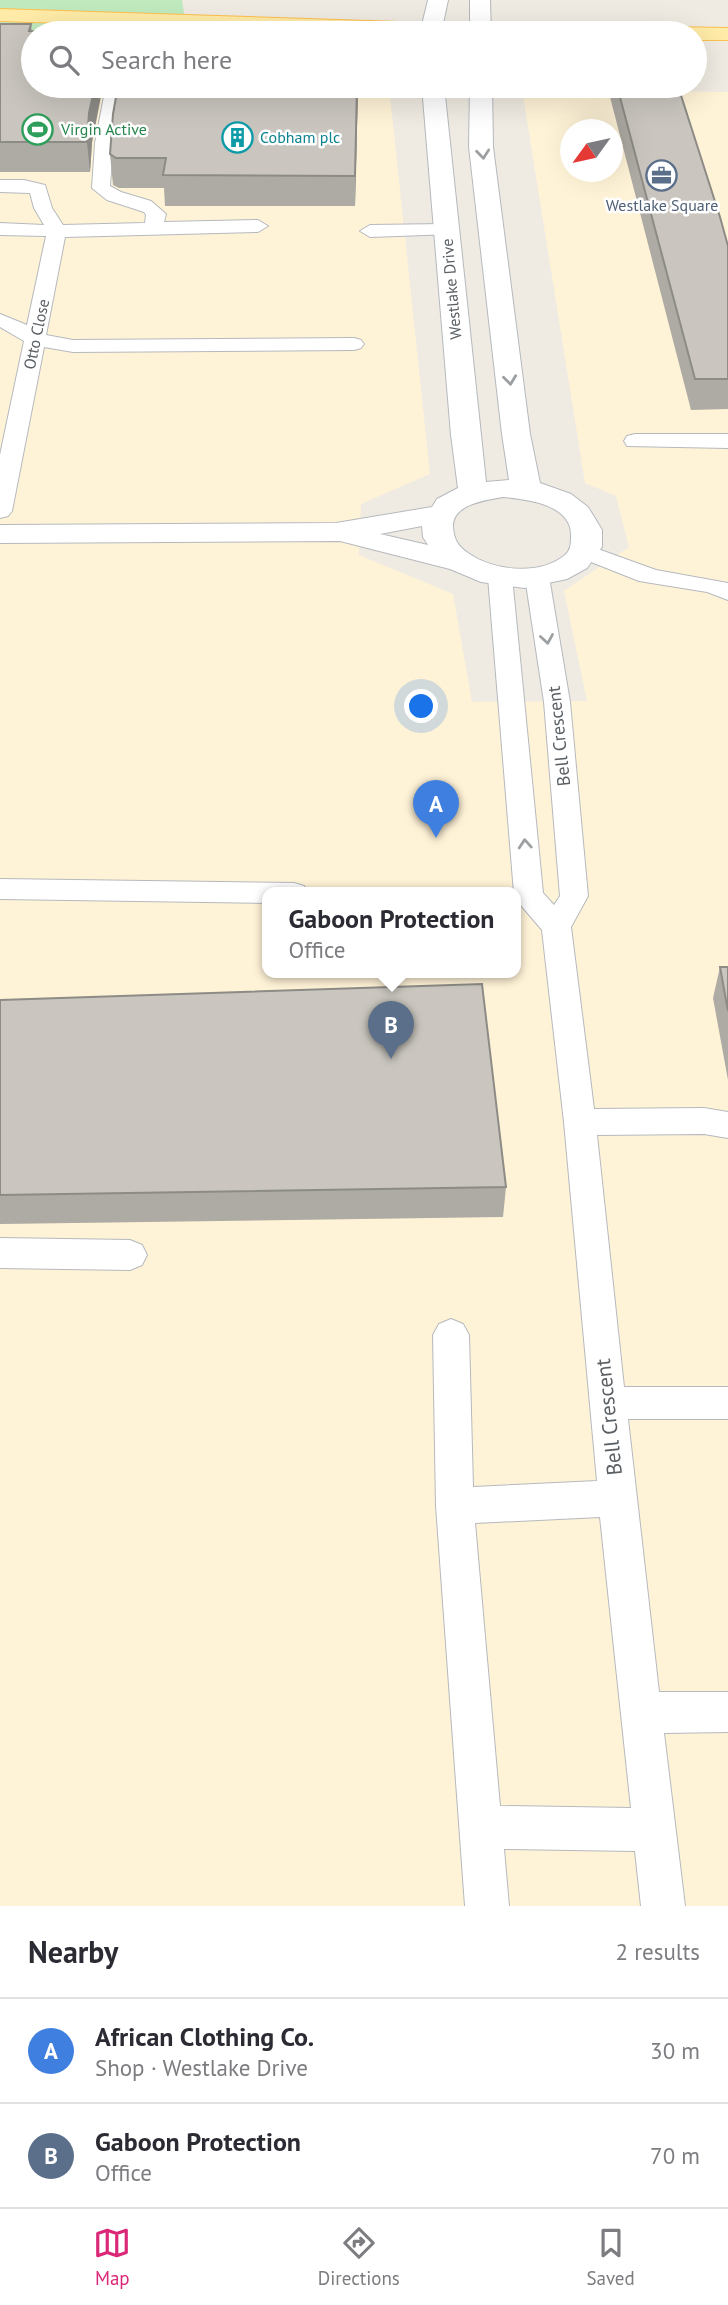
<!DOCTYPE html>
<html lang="en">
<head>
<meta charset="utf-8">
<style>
	:root { --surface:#fff; --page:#f2f2f3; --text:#2b2b33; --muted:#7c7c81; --line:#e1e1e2; --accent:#db2777 }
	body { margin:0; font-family:"PT Sans",sans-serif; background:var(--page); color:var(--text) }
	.compass { position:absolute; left:560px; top:119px; width:63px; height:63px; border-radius:50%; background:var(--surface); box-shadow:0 7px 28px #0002; rotate:237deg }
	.you { position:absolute; left:422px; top:707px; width:24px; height:24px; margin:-18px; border:5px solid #fff; border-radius:50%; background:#1a73e8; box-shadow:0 0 0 10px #1a73e833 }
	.badge { display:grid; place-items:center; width:46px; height:46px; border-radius:50%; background:var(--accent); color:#fff; font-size:23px; font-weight:700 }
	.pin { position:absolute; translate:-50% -58px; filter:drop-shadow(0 2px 4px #0008) }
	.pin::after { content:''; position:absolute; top:37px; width:24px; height:21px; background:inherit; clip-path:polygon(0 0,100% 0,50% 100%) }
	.popup { position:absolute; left:262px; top:887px; width:259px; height:91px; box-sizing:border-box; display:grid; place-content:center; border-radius:14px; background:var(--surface); filter:drop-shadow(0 2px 5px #0005); font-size:23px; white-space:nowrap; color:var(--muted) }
	.popup b { font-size:26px; color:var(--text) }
	.popup::after { content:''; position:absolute; left:50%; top:100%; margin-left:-14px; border:14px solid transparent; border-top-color:var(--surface) }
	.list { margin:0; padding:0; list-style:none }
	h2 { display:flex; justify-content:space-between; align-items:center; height:91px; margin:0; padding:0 28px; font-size:30px }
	h2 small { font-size:23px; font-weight:400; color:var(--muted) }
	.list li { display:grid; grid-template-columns:46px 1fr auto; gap:21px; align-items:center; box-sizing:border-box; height:105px; padding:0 28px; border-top:2px solid var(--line) }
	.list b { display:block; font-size:26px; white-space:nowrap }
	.list p { margin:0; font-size:23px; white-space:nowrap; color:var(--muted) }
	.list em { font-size:23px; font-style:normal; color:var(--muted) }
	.icon { flex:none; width:38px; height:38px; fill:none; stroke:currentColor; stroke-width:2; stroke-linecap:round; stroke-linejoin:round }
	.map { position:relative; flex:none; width:728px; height:1906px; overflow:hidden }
	.search { position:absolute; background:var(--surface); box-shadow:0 7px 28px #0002; left:21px; right:21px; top:21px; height:77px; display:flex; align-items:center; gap:18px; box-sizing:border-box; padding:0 24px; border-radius:38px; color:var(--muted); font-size:26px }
	.sheet { height:301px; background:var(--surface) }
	nav { display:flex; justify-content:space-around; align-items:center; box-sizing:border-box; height:98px; border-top:2px solid var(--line); background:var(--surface); font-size:19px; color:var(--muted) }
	nav a { display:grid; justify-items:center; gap:4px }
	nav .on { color:var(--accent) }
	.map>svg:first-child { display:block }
	.commercial { fill:#fff3d7; fill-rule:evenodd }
	.green { fill:#c0e9bd }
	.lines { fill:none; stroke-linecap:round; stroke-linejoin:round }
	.service-casing { stroke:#b5b9be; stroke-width:2 }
	.minor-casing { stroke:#b5b9be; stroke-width:2 }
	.primary-casing { stroke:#fdbf4e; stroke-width:2 }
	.service { fill:#fff; fill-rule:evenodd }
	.minor { fill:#fff; fill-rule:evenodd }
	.primary { fill:#ffeba7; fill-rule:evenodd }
	.wall { fill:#aeaaa4 }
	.shaded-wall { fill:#8d8b86 }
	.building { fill:#cac6bf; stroke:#8d8b86; stroke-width:2 }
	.oneway { stroke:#9da0a3 }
	.labels { text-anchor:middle; stroke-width:5; stroke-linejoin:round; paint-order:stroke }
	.far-leisure-label { font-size:16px; fill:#27864d; stroke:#fff; text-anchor:start }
	.far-culture-label { font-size:16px; fill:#0d838f; stroke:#fff; text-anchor:start }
	.far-service-label { font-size:16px; fill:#4e5e75; stroke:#fff }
	.far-street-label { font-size:16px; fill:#5b6065; stroke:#fff }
	.street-label { font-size:18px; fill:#5b6065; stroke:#fff }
	.near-street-label { font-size:21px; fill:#5b6065; stroke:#fff }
</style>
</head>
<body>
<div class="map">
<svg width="728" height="1906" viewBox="0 0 728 1906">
	<rect width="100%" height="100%" fill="#efebe2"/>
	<path class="commercial" d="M 0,39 L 33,86 L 389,86 L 430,474 L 361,504 L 359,555 L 453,594 L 472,702 L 587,701 L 564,591 L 629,547 L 616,496 L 585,483 L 522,89 L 728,92 L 728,1906 L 0,1906 ZM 570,130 L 612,130 L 612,172 L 570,172 ZM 267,893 L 515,893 L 515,973 L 267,973 Z"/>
	<path class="green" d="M 0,0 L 182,0 L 187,33 L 0,30 Z"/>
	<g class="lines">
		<defs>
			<path id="service" d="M 106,86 L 123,86 L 113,143 L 110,186 L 121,192 L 151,201 L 166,214 L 164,222 L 258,220 L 268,226 L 258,232 L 65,237 L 46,335 L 73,340 L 354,338 L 361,340 L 364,344 L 361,348 L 354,350 L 73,352 L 44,347 L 12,511 L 8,516 L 0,518 L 0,455 L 24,341 L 0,327 L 0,314 L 27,325 L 46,236 L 0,235 L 0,223 L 44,225 L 34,208 L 30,193 L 0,192 L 0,180 L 24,180 L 45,185 L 52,208 L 63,225 L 145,223 L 146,215 L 144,212 L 107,200 L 92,188 L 95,143 Z
				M 446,224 L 456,230 L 453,234 L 370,237 L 360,231 L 370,225 Z
				M 635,434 L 728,434 L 728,448 L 627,446 L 624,441 L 627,436 Z
				M 584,544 L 656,570 L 728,583 L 728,600 L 707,592 L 639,581 L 576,556 L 572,551 L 576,546 Z
				M 500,570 L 509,572 L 512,577 L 543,893 L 554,905 L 560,896 L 544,702 L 525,577 L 528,572 L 537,570 L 546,572 L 549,577 L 570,702 L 588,896 L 571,927 L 594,1109 L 704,1108 L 728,1112 L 728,1138 L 704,1134 L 597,1135 L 624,1387 L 728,1387 L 728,1419 L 628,1419 L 659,1692 L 728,1692 L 728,1732 L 664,1733 L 685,1906 L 641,1906 L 635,1851 L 504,1849 L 509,1906 L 465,1906 L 436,1506 L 433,1335 L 439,1324 L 451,1319 L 463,1324 L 469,1335 L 473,1487 L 597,1481 L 564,1122 L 542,930 L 519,903 L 514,893 L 488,577 L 491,572 ZM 600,1517 L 631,1808 L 500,1806 L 475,1523 Z
				M 0,879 L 294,883 L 304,886 L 308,893 L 267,893 L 267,903 L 0,899 Z
				M 0,1238 L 130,1240 L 142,1245 L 147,1255 L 142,1265 L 130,1270 L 0,1268 Z"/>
			<path id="minor" d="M 428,0 L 448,0 L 441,33 L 420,33 Z
				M 470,0 L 490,0 L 491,33 L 470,33 Z
				M 422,86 L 444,86 L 486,482 L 509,480 L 502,434 L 469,147 L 470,86 L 492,86 L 493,147 L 530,434 L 540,483 L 571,494 L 588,507 L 602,530 L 602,547 L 587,568 L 567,579 L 524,588 L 481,582 L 450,569 L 340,541 L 0,543 L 0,525 L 336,523 L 432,507 L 437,499 L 458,488 L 451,435 ZM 503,497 C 526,499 572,504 571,536 C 571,543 571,550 565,555 C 540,576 493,571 468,553 C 458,546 454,540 453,527 C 452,504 486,500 503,497 ZM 422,526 L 423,537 L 428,545 L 380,534 Z"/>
			<path id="primary" d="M 0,9 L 431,23 L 728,28 L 728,40 L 695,40 L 695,33 L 367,33 L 0,21 Z"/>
		</defs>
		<use href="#service" class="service-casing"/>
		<use href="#minor" class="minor-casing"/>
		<use href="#primary" class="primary-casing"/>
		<use href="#service" class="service"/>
		<use href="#minor" class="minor"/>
		<use href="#primary" class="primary"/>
	</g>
	<path class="wall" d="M 0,24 L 31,24 L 32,31 L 92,143 L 90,172 L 0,172 Z
		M 358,86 L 355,206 L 165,206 L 164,188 L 119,188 L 113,185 L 110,154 Z
		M 611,86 L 678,86 L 728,246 L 728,409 L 691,410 L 610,97 Z
		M 720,967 L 728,967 L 728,1080 L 713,998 Z
		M 0,1000 L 506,1187 L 503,1217 L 0,1224 Z"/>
	<path class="shaded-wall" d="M 95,86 L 103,86 L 92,143 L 90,172 L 87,142 L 89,113 Z
		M 357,86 L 358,86 L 355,206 L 355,176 Z"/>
	<path class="building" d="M 0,24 L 31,24 L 29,31 L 89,33 L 205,33 L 33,33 L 33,86 L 95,86 L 89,113 L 87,142 L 0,142 Z
		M 118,86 L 357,86 L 355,176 L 163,175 L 166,158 L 116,158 L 110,154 L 113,114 Z
		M 617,86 L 678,86 L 720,217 L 728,246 L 728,379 L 695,379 Z
		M 720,967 L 728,967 L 728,1011 Z
		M 482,984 L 506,1187 L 0,1195 L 0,1000 Z"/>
	<defs><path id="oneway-chevron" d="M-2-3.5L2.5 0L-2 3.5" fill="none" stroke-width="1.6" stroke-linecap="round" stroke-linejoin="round" transform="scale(1.75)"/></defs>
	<g class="oneway">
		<use href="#oneway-chevron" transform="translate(483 154) rotate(84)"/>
		<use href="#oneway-chevron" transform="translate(510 380) rotate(83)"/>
		<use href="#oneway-chevron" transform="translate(547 639) rotate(81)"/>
		<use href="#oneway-chevron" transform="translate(525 844) rotate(-94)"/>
	</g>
	<defs>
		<symbol id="stadium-ring" viewBox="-11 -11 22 22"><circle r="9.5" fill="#fff" stroke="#2e9e5b" stroke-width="1.5"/><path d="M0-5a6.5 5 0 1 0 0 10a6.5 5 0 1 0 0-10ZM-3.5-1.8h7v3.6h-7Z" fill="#2e9e5b"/></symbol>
		<symbol id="building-ring" viewBox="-11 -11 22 22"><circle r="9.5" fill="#fff" stroke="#0f9aa8" stroke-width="1.5"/><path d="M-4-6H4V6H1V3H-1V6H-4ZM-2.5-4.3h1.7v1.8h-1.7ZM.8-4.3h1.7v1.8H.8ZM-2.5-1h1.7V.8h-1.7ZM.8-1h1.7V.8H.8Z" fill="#0f9aa8"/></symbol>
		<symbol id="office-ring" viewBox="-11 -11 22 22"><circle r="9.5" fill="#fff" stroke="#5c6f8a" stroke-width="1.5"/><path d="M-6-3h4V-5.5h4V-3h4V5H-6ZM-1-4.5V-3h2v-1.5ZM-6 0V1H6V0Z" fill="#5c6f8a"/></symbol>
	</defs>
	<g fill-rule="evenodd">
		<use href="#stadium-ring" x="20" y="112" width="35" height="35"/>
		<use href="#building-ring" x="220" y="120" width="35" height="35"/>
		<use href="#office-ring" x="644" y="158" width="35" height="35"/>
	</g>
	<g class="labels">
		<g class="far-leisure-label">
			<text x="61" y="135">Virgin Active</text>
		</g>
		<g class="far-culture-label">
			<text x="260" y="143">Cobham plc</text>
		</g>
		<g class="far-service-label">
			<text x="662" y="211">Westlake Square</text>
		</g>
		<g class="far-street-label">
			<text transform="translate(451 289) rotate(-95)" y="6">Westlake Drive</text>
			<text transform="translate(36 334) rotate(-78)" y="6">Otto Close</text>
		</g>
		<g class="street-label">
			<text transform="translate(559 736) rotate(-96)" y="6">Bell Crescent</text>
		</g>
		<g class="near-street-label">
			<text transform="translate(609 1417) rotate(-96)" y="7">Bell Crescent</text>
		</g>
	</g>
</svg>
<svg class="compass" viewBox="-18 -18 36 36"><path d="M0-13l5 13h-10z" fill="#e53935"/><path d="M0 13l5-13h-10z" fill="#7c7c81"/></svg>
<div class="you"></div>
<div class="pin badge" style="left:436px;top:838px;background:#3f7fe0">A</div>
<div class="pin badge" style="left:391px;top:1059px;background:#5c6f8a">B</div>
<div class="popup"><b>Gaboon Protection</b>Office</div>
<div class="search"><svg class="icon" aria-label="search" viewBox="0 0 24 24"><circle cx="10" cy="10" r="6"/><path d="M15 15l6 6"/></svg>Search here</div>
</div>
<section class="sheet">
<h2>Nearby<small>2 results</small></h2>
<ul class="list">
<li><span class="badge" style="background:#3f7fe0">A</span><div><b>African Clothing Co.</b><p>Shop · Westlake Drive</p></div><em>30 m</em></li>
<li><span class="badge" style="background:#5c6f8a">B</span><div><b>Gaboon Protection</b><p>Office</p></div><em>70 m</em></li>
</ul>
</section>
<nav>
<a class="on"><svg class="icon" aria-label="map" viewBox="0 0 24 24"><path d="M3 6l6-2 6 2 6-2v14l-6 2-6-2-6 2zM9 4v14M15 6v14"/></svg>Map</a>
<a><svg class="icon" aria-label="directions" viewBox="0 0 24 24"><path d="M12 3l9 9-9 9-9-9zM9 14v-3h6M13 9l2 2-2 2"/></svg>Directions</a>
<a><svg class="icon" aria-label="saved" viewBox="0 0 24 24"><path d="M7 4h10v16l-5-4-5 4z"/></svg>Saved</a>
</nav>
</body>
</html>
